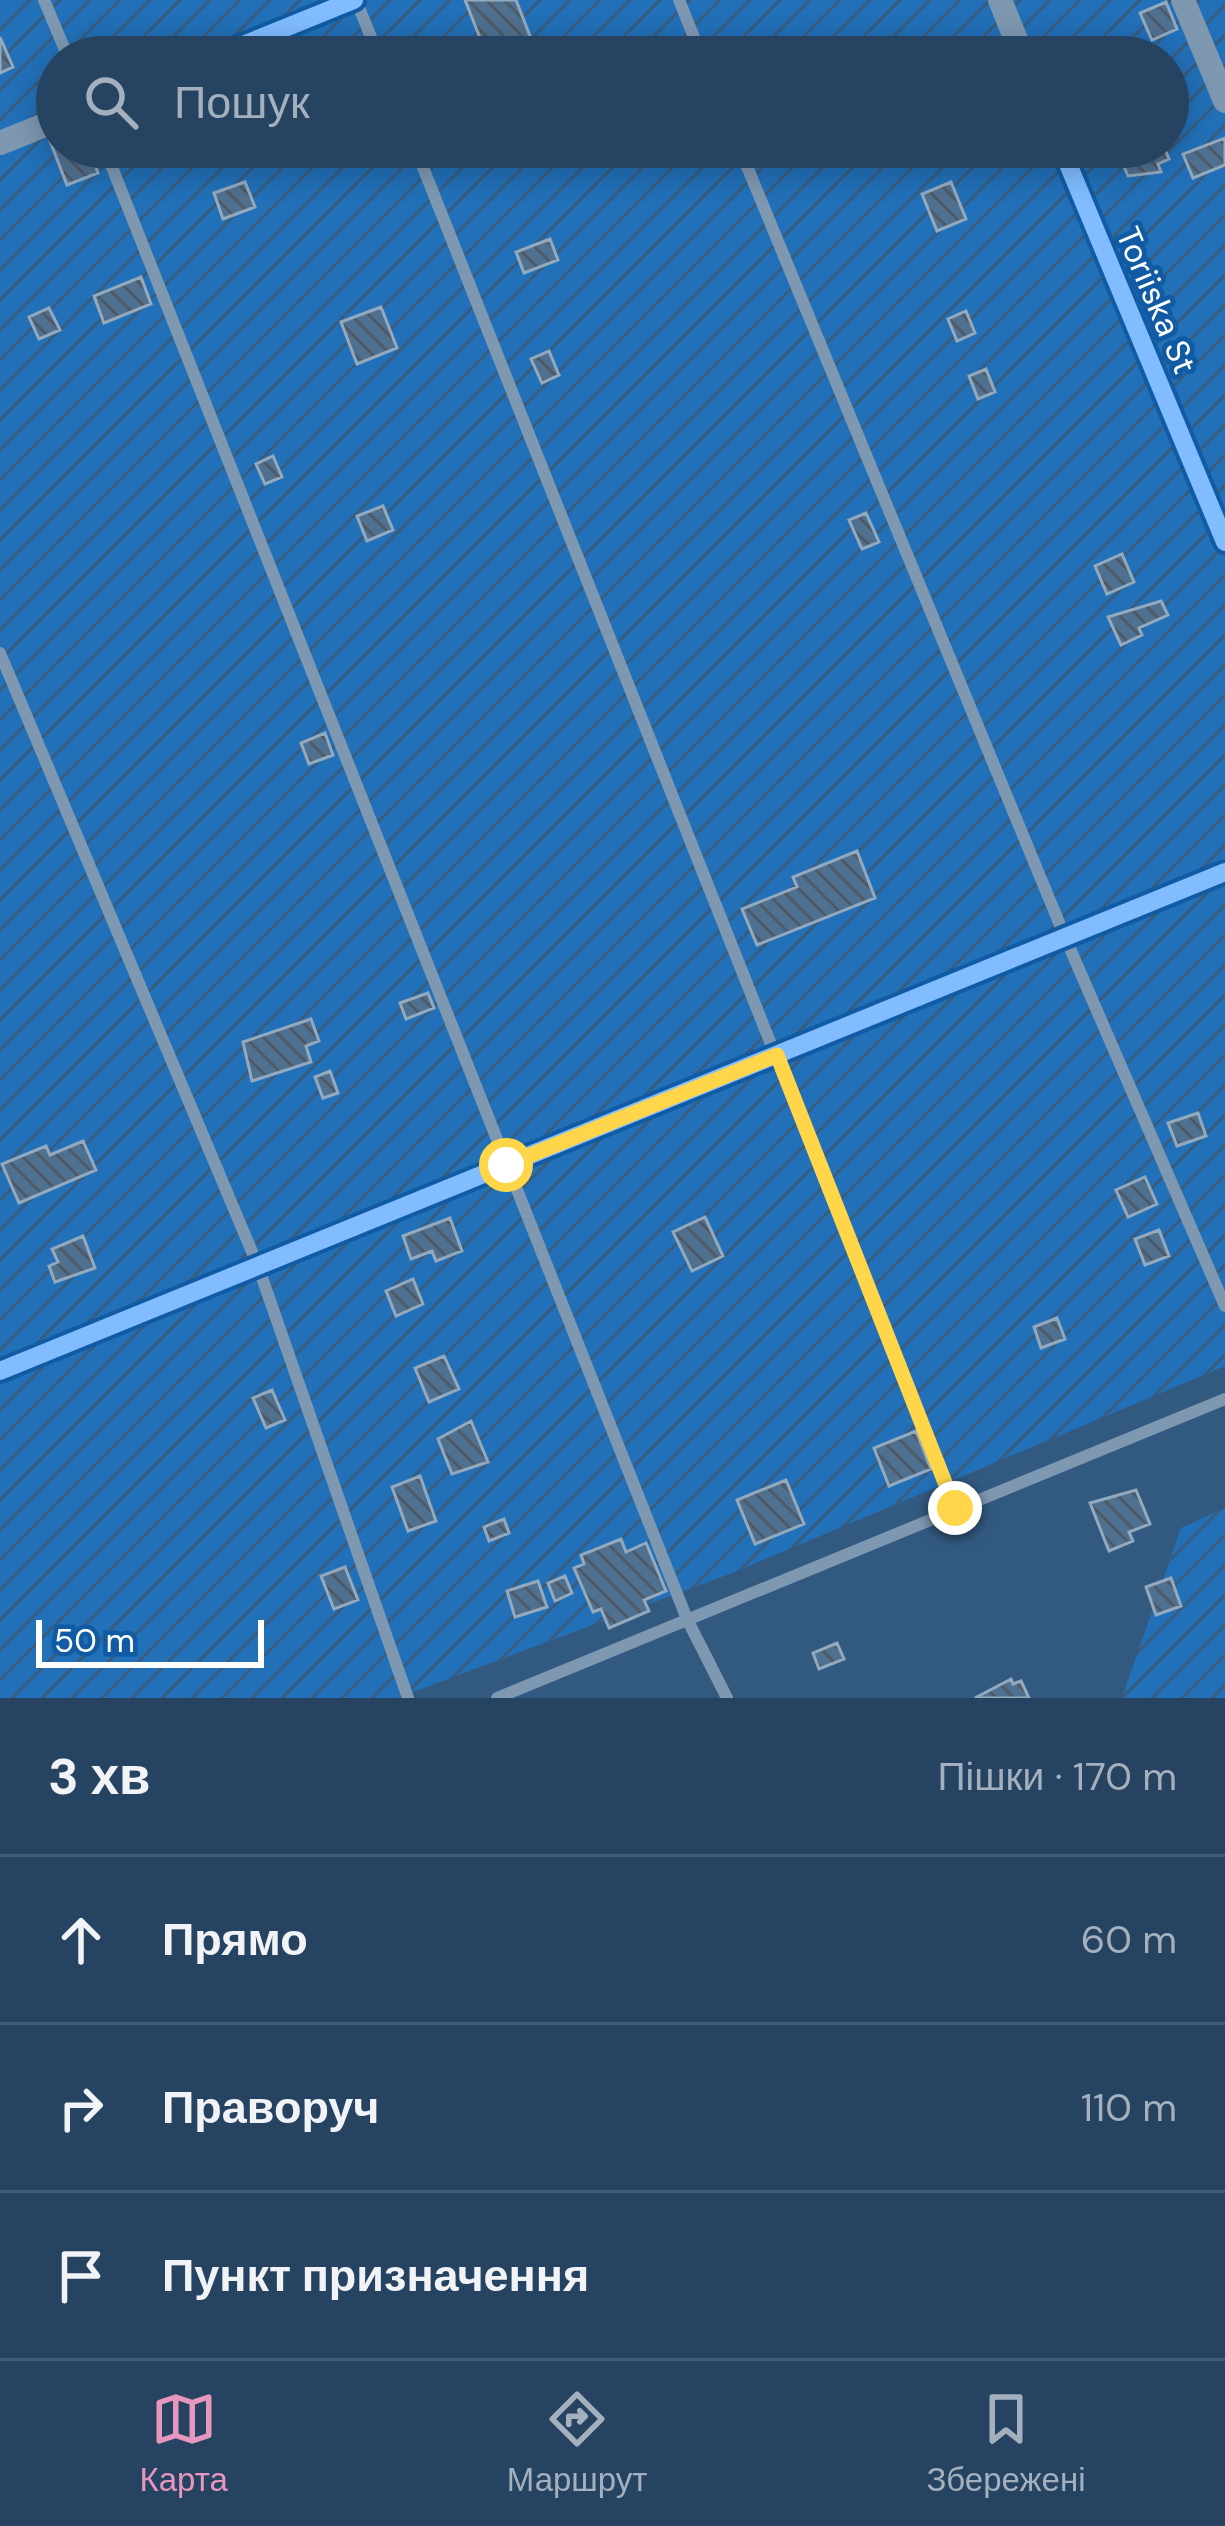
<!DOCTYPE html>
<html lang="uk">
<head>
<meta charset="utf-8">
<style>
	:root { --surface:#264461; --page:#2e4b67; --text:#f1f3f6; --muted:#a4b0bd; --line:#425c76; --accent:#e797bd }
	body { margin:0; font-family:"DM Sans",sans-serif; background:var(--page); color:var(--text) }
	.scale { position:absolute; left:36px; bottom:30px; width:228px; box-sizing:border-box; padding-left:12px; border:6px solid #fff; border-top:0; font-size:33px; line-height:42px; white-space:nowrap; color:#fff; -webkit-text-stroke:9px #105ba3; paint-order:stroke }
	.stop { position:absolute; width:36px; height:36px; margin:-27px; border:9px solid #ffd54a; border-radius:50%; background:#fff }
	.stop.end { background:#ffd54a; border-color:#fff; box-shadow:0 3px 12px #0008 }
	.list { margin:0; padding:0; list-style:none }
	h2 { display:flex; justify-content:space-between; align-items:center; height:156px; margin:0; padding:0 48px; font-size:51px }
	h2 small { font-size:39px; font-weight:400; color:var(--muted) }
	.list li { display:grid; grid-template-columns:78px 1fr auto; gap:36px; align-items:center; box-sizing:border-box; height:168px; padding:0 48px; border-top:3px solid var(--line) }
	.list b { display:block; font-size:45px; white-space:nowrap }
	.list em { font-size:39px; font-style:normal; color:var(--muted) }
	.icon { flex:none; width:66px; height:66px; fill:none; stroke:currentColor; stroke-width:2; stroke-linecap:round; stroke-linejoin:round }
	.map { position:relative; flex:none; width:1225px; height:1698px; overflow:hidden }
	.search { position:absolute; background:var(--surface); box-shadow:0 6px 30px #0003; left:36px; right:36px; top:36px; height:132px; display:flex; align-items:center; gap:30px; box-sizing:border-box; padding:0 42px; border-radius:66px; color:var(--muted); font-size:45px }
	.sheet { height:660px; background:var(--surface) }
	nav { display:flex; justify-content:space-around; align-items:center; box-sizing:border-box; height:168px; border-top:3px solid var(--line); background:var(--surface); font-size:33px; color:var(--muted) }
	nav a { display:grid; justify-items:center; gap:6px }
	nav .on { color:var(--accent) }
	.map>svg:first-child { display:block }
	.garden { fill:url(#garden-furrows); fill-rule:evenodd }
	.building { fill:url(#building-back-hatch); stroke:#93a9be; stroke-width:3 }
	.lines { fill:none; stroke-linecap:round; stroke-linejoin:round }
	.lane { stroke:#7e98b1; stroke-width:12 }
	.street { stroke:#7e98b1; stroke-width:24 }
	.cycleway-casing { stroke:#105ba3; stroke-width:26 }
	.cycleway { stroke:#80bcff; stroke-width:18 }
	.route { stroke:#ffd54a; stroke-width:15 }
	.labels { text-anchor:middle; stroke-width:10; stroke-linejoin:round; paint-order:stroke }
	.street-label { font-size:33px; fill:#fff; stroke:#105ba3 }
</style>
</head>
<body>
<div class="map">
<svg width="1225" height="1698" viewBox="0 0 1225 1698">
	<defs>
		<pattern id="garden-furrows" width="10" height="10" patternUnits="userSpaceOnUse" patternTransform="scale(3)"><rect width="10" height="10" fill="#2270b8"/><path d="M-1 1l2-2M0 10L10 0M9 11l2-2" fill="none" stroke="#395c7d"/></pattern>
		<pattern id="building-back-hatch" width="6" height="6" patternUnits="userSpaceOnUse" patternTransform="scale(3)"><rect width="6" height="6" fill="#50708f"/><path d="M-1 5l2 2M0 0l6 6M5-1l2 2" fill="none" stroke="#4e5a67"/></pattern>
	</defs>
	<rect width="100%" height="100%" fill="#325a81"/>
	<path class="garden" d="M 0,0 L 1225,0 L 1225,1366 L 732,1573 L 397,1698 L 0,1698 ZM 57,57 L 1168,57 L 1168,147 L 57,147 Z
		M 1225,1508 L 1225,1698 L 1122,1698 L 1181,1528 Z"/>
	<path class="building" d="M 465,0 L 516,0 L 530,36 L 486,53 Z
		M 1166,2 L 1177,29 L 1152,40 L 1140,13 Z
		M 0,37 L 13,67 L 0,73 Z
		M 57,138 L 57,147 L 88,147 L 98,173 L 67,185 L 50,141 Z
		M 1225,138 L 1225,165 L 1193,178 L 1183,154 Z
		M 706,147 L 709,156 L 685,166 L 677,148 Z
		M 1088,147 L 1164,147 L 1169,159 L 1158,164 L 1161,172 L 1128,176 L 1116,148 L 1093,158 Z
		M 245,182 L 255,207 L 223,219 L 214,193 Z
		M 951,182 L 966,219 L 937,231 L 922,194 Z
		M 550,239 L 558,260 L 524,273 L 516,252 Z
		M 141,277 L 151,304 L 104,323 L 94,296 Z
		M 381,307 L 397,348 L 357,364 L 341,322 Z
		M 49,308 L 60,330 L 39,339 L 29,317 Z
		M 966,311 L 975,333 L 957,341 L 948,319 Z
		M 549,351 L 559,375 L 542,383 L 531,359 Z
		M 986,369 L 995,392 L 978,399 L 969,376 Z
		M 273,456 L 282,477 L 265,484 L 256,464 Z
		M 383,506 L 393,530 L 367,541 L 357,516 Z
		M 866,513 L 879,542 L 862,549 L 849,520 Z
		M 1122,554 L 1134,582 L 1107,594 L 1095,566 Z
		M 1161,601 L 1168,615 L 1139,628 L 1142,635 L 1121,645 L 1108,617 Z
		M 325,733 L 333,755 L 309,764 L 301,743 Z
		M 857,851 L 875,898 L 757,945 L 742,909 L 797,887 L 793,877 Z
		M 428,993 L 434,1008 L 406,1019 L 400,1003 Z
		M 311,1019 L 319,1041 L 306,1046 L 311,1062 L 252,1081 L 243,1042 Z
		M 330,1071 L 338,1093 L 323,1098 L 315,1077 Z
		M 1198,1113 L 1206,1136 L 1177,1146 L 1168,1123 Z
		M 83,1141 L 96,1170 L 19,1203 L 2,1164 L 46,1146 L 50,1155 Z
		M 1145,1177 L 1157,1204 L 1128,1217 L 1116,1190 Z
		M 705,1217 L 723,1256 L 692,1271 L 673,1232 Z
		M 450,1218 L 462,1251 L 436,1261 L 432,1251 L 411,1259 L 403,1236 Z
		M 1159,1230 L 1169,1256 L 1145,1265 L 1135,1239 Z
		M 83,1236 L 95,1268 L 55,1282 L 49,1266 L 58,1262 L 52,1249 Z
		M 413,1279 L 423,1304 L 396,1316 L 386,1291 Z
		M 1057,1318 L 1065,1339 L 1041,1348 L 1034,1327 Z
		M 444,1356 L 459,1389 L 429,1402 L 415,1368 Z
		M 272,1390 L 285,1420 L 266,1428 L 253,1398 Z
		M 471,1421 L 488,1462 L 452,1474 L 438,1439 Z
		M 916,1431 L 931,1469 L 889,1486 L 874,1448 Z
		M 420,1476 L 436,1521 L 408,1531 L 392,1487 Z
		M 786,1480 L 804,1524 L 755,1544 L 737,1500 Z
		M 1136,1490 L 1150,1524 L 1129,1532 L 1133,1541 L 1109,1551 L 1090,1503 Z
		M 504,1519 L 509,1533 L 489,1541 L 484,1527 Z
		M 621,1539 L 626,1552 L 646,1543 L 666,1591 L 644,1600 L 649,1611 L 609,1628 L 601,1609 L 593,1612 L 574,1568 L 584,1564 L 581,1555 Z
		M 345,1567 L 358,1600 L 334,1609 L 321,1576 Z
		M 565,1576 L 572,1593 L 555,1601 L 548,1583 Z
		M 1171,1578 L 1181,1606 L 1156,1615 L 1146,1587 Z
		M 538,1581 L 547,1607 L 515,1617 L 507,1591 Z
		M 837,1643 L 844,1659 L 819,1669 L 813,1653 Z
		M 1011,1679 L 1013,1684 L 1021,1681 L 1029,1698 L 975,1698 Z"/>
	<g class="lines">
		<path class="lane" d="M 44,0 L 68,57
			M 356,0 L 379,57
			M 679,0 L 702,57
			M 104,147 L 687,1619 L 727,1698
			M 415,147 L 955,1508
			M 739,147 L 1065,937 L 1225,1306
			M 0,653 L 258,1266 L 408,1698
			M 497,1698 L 1225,1399"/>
		<path class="street" d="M 1000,0 L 1023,57
			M 1183,0 L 1225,101
			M 213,57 L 354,0
			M 0,143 L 57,120
			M 1061,147 L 1225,542
			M 0,1371 L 1225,872"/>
		<defs>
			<path id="cycleway" d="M 213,57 L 354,0
				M 1061,147 L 1225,542
				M 0,1371 L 1225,872"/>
		</defs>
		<use href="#cycleway" class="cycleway-casing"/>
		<use href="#cycleway" class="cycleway"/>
	</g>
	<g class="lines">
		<path class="route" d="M 506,1165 L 777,1055 L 955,1508"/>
	</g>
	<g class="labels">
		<g class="street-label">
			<text transform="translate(1157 300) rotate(67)" y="12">Toriiska St</text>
		</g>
	</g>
</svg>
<div class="scale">50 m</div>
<div class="stop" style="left:506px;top:1165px"></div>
<div class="stop end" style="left:955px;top:1508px"></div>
<div class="search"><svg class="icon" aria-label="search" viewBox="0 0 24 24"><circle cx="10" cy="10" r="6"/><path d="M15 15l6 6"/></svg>Пошук</div>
</div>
<section class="sheet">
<h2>3 хв<small>Пішки · 170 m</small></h2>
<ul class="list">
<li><svg class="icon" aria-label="ahead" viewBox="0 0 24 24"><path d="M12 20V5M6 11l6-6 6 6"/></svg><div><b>Прямо</b></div><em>60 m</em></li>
<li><svg class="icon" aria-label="right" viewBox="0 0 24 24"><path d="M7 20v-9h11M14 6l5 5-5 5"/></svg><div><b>Праворуч</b></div><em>110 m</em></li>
<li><svg class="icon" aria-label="arrive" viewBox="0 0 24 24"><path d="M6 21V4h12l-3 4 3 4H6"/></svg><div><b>Пункт призначення</b></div></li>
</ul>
</section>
<nav>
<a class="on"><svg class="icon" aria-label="map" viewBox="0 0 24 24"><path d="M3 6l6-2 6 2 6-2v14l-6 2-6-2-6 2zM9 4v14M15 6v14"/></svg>Карта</a>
<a><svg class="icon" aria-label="directions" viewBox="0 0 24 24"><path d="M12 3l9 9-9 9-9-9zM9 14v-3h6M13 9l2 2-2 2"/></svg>Маршрут</a>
<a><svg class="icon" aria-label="saved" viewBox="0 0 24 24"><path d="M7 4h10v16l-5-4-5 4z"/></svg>Збережені</a>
</nav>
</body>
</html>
